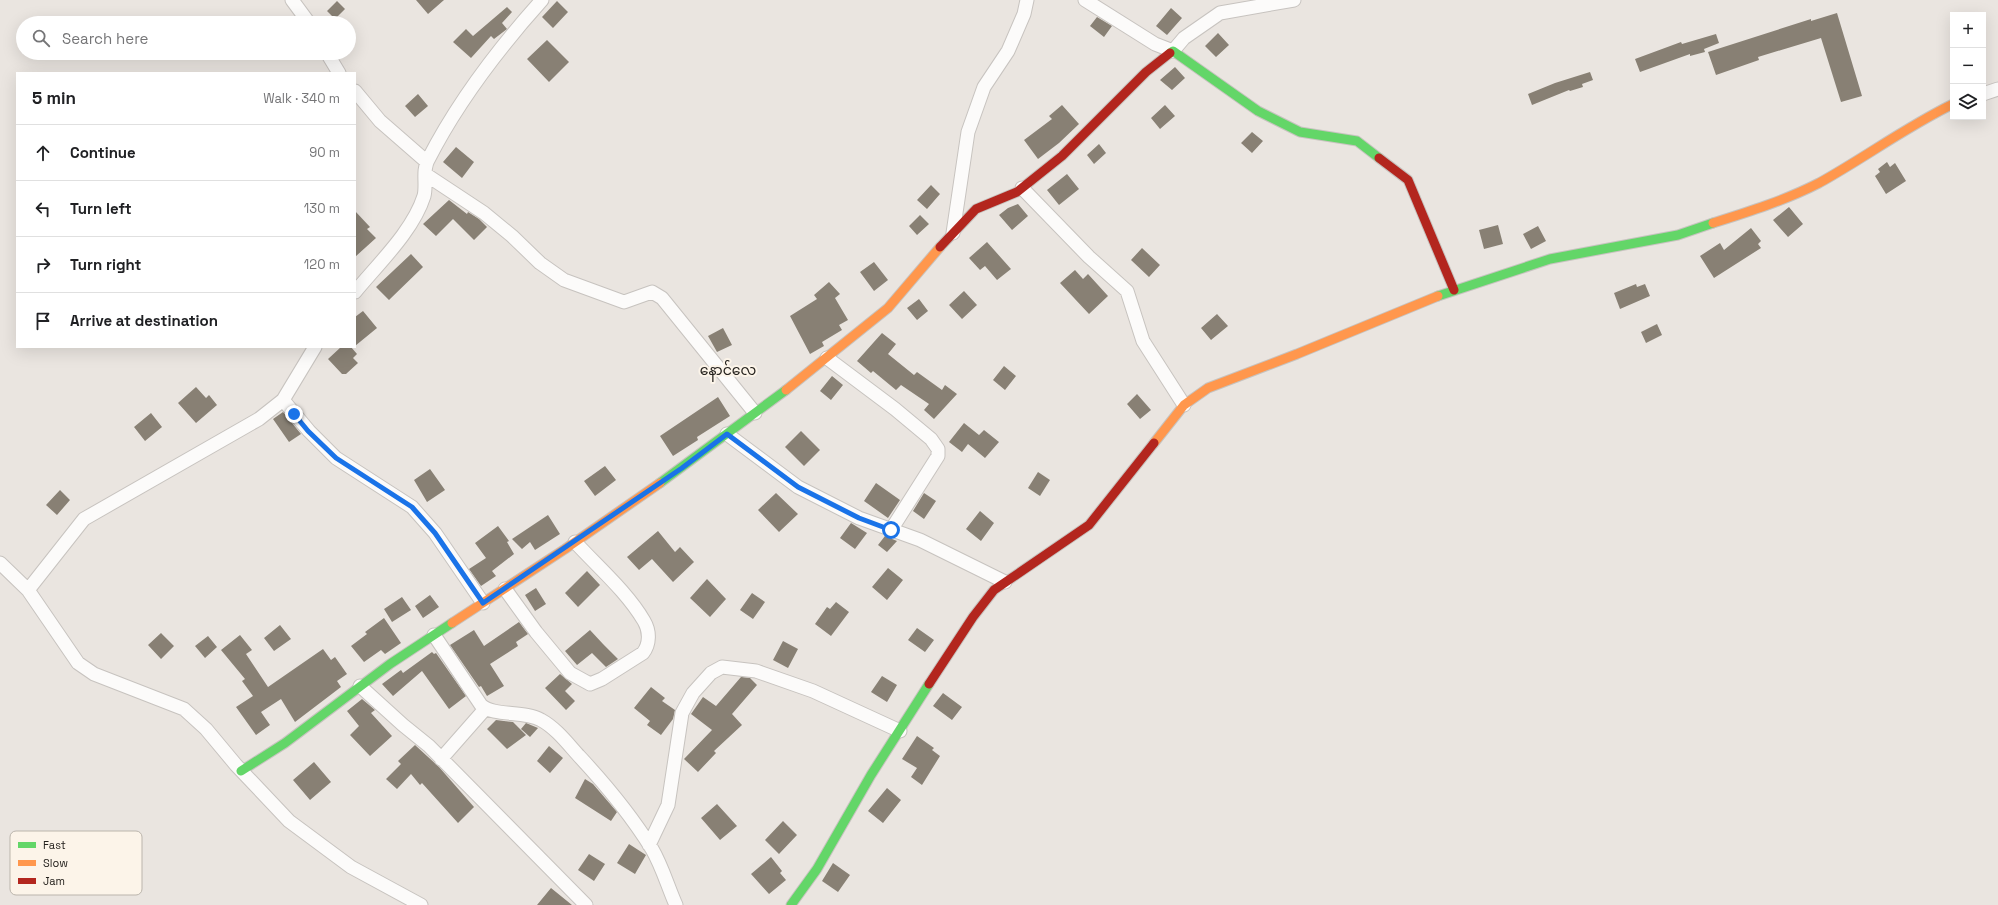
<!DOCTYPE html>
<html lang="en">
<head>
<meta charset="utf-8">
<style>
	:root { --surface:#fff; --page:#f6f6f6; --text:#202124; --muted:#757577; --line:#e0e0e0 }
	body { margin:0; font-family:"Space Grotesk","Noto Sans Myanmar",sans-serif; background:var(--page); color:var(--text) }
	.controls { position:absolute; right:12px; top:12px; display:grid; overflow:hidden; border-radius:0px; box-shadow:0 4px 16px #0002 }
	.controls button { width:36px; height:36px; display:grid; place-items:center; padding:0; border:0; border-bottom:1px solid var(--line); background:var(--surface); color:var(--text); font:20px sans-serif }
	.stop { position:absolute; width:12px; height:12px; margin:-9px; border:3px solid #1a73e8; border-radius:50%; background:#fff }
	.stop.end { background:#1a73e8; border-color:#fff; box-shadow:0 1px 4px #0008 }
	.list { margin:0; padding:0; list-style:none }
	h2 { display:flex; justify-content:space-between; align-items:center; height:52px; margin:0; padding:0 16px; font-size:17px }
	h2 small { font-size:13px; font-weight:400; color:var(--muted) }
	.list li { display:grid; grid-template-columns:26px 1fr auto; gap:12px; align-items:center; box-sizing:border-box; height:56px; padding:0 16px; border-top:1px solid var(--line) }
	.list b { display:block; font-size:15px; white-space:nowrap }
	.list em { font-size:13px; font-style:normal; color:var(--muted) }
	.icon { flex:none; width:22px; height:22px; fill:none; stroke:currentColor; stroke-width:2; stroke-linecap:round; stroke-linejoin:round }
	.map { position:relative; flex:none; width:1998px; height:905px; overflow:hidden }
	.search { position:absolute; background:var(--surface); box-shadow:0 4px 16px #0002; left:16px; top:16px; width:340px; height:44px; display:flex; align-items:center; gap:10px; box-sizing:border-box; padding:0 14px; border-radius:22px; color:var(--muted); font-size:15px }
	.panel { position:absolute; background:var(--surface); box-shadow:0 4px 16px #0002; left:16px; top:72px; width:340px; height:276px; border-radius:0px }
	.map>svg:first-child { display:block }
	.building { fill:#888074 }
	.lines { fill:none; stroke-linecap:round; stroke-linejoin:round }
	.street-casing { stroke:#c7c3bf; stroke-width:15 }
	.fast-casing { stroke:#c7c3bf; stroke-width:11 }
	.slow-casing { stroke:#c7c3bf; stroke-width:11 }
	.jam-casing { stroke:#c7c3bf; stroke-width:11 }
	.street { stroke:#fcfbfa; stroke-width:13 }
	.fast { stroke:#63d668; stroke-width:9 }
	.slow { stroke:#ff974d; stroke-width:9 }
	.jam { stroke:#b3261e; stroke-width:9 }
	.route { stroke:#1a73e8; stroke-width:5 }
	.labels { text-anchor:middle; stroke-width:4; stroke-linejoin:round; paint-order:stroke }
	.quarter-label { font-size:14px; fill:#24211d; stroke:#fcf4e9 }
	.key { fill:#fcf4e9; stroke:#bbb5ac; stroke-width:1 }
	.key-label { font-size:11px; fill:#24211d }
</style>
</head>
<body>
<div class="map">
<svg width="1998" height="905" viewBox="0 0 1998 905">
	<rect width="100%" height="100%" fill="#eae5e0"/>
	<path class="building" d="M 416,0 L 444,0 L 428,14 Z
		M 337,1 L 345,9 L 335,19 L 327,11 Z
		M 557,1 L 568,12 L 553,28 L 542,17 Z
		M 507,7 L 512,12 L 502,23 L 507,29 L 494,39 L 491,36 L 471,58 L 453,42 L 466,29 L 473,36 Z
		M 1171,8 L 1182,18 L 1167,35 L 1156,26 Z
		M 1837,13 L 1862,96 L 1841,102 L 1821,38 L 1758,57 L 1759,60 L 1716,75 L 1708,52 L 1811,19 L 1811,21 Z
		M 1097,17 L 1112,26 L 1104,37 L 1090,26 Z
		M 1218,33 L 1229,45 L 1216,57 L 1205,46 Z
		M 1716,34 L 1719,43 L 1704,49 L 1705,52 L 1690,56 L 1690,54 L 1640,72 L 1635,59 L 1681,42 L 1682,44 Z
		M 547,40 L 569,62 L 549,82 L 527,59 Z
		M 1175,67 L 1185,78 L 1172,90 L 1160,80 Z
		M 1590,72 L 1593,80 L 1582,84 L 1583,87 L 1570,91 L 1569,90 L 1532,105 L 1528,94 L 1555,83 Z
		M 418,94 L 428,106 L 415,117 L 405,106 Z
		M 1062,105 L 1079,124 L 1059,143 L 1038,159 L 1024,140 L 1052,119 L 1049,116 Z
		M 1165,105 L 1175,116 L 1160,129 L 1151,118 Z
		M 1252,132 L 1263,141 L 1252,153 L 1241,143 Z
		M 1099,144 L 1106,153 L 1094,164 L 1087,155 Z
		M 456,147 L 474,162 L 462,178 L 443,162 Z
		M 1887,162 L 1890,167 L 1895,163 L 1906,181 L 1886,194 L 1875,176 L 1880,172 L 1878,169 Z
		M 1067,174 L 1079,189 L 1059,205 L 1047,190 Z
		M 931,185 L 940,194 L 927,209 L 917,200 Z
		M 449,200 L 467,214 L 468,212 L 479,219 L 487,227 L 474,240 L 453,219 L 436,236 L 423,224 Z
		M 1018,204 L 1028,216 L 1012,230 L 999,215 L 1008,208 Z
		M 1789,207 L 1803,224 L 1788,237 L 1773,220 Z
		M 355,211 L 370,227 L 367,229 L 376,238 L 355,257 Z
		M 920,215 L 929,224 L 917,235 L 909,226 Z
		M 1498,225 L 1503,244 L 1484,249 L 1479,230 Z
		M 1538,226 L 1546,241 L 1531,249 L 1523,234 Z
		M 1751,228 L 1761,241 L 1758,244 L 1761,248 L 1714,278 L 1700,256 L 1720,243 L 1724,250 Z
		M 987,242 L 1011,269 L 997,280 L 985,266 L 980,270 L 969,258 Z
		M 1142,248 L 1160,265 L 1149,277 L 1131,260 Z
		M 411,254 L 423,267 L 389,300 L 376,287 Z
		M 874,262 L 888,280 L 874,291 L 860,272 Z
		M 1075,270 L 1083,279 L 1088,274 L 1108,296 L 1089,314 L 1060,283 Z
		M 829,282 L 840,294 L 835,298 L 848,320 L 839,325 L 842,330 L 822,342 L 824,346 L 810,354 L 790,316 L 817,299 L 814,295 Z
		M 1636,284 L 1637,287 L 1645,284 L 1650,296 L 1620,309 L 1614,293 Z
		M 964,291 L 977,305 L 962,319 L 949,305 Z
		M 919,299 L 928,311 L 917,320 L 907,308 Z
		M 363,311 L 377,328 L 355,346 L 355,317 Z
		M 1217,314 L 1228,326 L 1211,340 L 1201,328 Z
		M 1657,324 L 1662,335 L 1646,343 L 1641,332 Z
		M 723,328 L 732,345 L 717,352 L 708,336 Z
		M 882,333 L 896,344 L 888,354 L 914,375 L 917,372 L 942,390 L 945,385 L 957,394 L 934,419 L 924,410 L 929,404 L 901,385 L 896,390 L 873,371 L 871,373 L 857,361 Z
		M 341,347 L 351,347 L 357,354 L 353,358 L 358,363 L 346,374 L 342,374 L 328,359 Z
		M 1004,366 L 1016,376 L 1005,390 L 993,380 Z
		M 832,376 L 843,385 L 831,400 L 820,391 Z
		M 196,387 L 206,398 L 209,395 L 217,405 L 196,423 L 178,403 Z
		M 1137,394 L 1151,410 L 1140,419 L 1127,404 Z
		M 718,397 L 730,416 L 697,437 L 698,440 L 673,456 L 660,436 Z
		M 283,412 L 301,434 L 289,442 L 273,419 Z
		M 151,413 L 162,427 L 145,441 L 134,427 Z
		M 964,423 L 979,435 L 984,430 L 999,442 L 985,458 L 968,444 L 962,452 L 949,442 Z
		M 801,431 L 820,450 L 804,466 L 785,447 Z
		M 605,466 L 616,480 L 595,496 L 584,481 Z
		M 430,469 L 445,490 L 427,502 L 414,480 Z
		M 1038,472 L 1050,480 L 1040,496 L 1028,488 Z
		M 876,483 L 900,500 L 888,518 L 864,501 Z
		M 60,490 L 70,500 L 57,515 L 46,505 Z
		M 776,493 L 798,514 L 779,532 L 758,510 Z
		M 924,493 L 936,501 L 924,519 L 913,511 Z
		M 980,511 L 994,523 L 981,541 L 966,529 Z
		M 548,515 L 560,534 L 535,550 L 530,542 L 522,549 L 512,539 Z
		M 851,523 L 867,533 L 855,549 L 840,538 Z
		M 498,526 L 509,541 L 507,542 L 514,554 L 492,571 L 496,576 L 481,586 L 469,569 L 486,558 L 475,543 Z
		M 658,531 L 675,552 L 680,547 L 694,562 L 673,582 L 652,559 L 639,570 L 627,557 Z
		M 885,536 L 897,541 L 887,552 L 878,545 Z
		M 888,568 L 903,580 L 887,600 L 872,587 Z
		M 587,571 L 600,585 L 578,607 L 565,593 Z
		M 707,579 L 726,599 L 710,617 L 690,598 Z
		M 536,588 L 546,604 L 535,611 L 525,595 Z
		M 752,593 L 765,602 L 753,619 L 740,610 Z
		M 430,595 L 439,607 L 423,618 L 415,606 Z
		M 402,597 L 411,610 L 392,622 L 384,609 Z
		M 836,602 L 849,612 L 831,636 L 815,624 L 827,607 L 830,609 Z
		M 384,618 L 401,643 L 385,654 L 381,650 L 364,662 L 351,646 L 367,634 L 365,632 Z
		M 519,622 L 528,634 L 516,642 L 518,646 L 490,664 L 504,686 L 487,696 L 481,686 L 479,687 L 450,645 L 474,630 L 484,646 Z
		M 280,625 L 291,639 L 274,651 L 264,638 Z
		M 917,628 L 934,640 L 925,652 L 908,640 Z
		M 590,630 L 603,644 L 618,659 L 606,667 L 592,653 L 577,665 L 565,651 Z
		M 161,633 L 174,646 L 161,659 L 148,645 Z
		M 240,635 L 252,650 L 246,654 L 268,687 L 323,649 L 331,660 L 335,657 L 347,674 L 337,681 L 341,687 L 295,722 L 281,699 L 261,712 L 270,725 L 256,735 L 236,707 L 253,696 L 242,681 L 245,679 L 221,650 Z
		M 208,636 L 217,647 L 205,658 L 195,646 Z
		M 783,641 L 798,649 L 788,668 L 773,660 Z
		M 432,652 L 434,654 L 436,653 L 466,696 L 449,709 L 422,671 L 393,696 L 382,684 L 401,670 L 403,673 Z
		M 560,674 L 572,684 L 565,691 L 575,701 L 566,710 L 545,688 Z
		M 882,676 L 897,685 L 887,702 L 871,692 Z
		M 741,677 L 750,678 L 757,685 L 732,714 L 742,725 L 714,751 L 716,753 L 698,772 L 684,759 L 712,730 L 691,714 L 703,697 L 716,706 Z
		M 651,687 L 665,698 L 662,701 L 675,710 L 673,719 L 661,735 L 647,725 L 650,721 L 634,708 Z
		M 943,693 L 962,707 L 952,720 L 933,706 Z
		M 362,699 L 375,710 L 371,713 L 392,736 L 370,756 L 350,735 L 359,726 L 347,711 Z
		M 496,720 L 513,722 L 526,735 L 507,749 L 487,729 Z
		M 526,723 L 538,728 L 530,737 L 521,729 Z
		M 917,736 L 934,748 L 932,750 L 940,756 L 922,785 L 911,777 L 917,768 L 902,759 Z
		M 415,745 L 439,767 L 474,807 L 458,823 L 422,783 L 420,785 L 411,774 L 397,789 L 386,779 L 401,764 L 398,761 Z
		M 549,746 L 563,758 L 550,773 L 537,761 Z
		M 314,762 L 331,782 L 310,800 L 293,780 Z
		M 585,779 L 593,784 L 617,812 L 611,821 L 575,798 Z
		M 887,788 L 901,800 L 883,823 L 868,811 Z
		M 717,804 L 737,826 L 720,840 L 701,818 Z
		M 783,821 L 797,835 L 779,854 L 765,840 Z
		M 629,844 L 646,855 L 635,874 L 617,863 Z
		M 589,854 L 605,864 L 594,881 L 578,870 Z
		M 771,857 L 782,871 L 780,873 L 786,880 L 769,894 L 751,874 Z
		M 833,863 L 850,875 L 838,892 L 822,881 Z
		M 551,888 L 572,905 L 537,905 Z"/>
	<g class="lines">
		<defs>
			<path id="street" d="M 292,0 L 309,23
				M 1085,0 L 1155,44 L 1173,51 L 1184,38 L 1220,13 L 1294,0
				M 327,53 L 339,73
				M 355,91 L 380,121 L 427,162
				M 1983,94 L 1998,89
				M 425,174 L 484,213 L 512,236 L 540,263 L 564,280 L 624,302 L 652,292 L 662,298 L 755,413
				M 1022,188 L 1089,257 L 1127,291 L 1143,341 L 1184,405
				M 953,233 L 968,132 L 984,87 L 1008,51 L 1024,14 L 1027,0
				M 355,292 C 378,264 413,231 424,196 C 427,185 422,171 428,160 C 458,101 498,49 542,0
				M 827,358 L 895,409 L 931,439 L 938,449 L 938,456 L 891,530
				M 283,400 L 309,431 L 336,458 L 412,507 L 435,533 L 483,603
				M 727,434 L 798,487 L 859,518 L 920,540 L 1005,582
				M 0,563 L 28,590 L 78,663 L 94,674 L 184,709 L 206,729 L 236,765 L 289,821 L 351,867 L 421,905
				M 505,589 L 536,632 L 570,673 L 590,684 L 602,679 L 643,653 C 650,644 650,631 644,621 C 627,592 598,567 575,542
				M 28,590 L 84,519 L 259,419 L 283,400 L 315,347
				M 434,635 L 481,705 C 494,717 524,710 541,720 C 556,728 568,744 579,756 C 606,785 631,815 652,849 C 662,866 668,887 676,905
				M 360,686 L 403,725 L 429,746 L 586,905
				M 441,759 L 485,709
				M 649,845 L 668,805 L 682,713 L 693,693 L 711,673 L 722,667 L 756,671 L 813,691 L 900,731"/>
			<path id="fast" d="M 1170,53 L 1173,51 L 1258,111 L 1300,132 L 1357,141 L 1379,158
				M 1438,296 L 1550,259 L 1678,235 L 1713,223
				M 660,483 L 786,390
				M 241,771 L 285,743 L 390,664 L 452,623
				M 791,905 L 817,869 L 871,775 L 929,684"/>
			<path id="slow" d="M 1713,223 C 1748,212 1786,200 1819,183 C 1864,158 1906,127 1953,104
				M 786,390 L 888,308 L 940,247
				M 1154,443 L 1184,405 L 1208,388 L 1297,354 L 1438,296
				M 452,623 L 565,549 L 660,483"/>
			<path id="jam" d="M 1379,158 L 1408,180 L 1454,290
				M 940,247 L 976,209 L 1017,192 L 1062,156 L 1146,72 L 1170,53
				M 929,684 L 973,617 L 994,590 L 1089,525 L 1154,443"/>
		</defs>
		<use href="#street" class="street-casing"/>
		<use href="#fast" class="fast-casing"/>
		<use href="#slow" class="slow-casing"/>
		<use href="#jam" class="jam-casing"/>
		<use href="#street" class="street"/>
		<use href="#fast" class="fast"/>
		<use href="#slow" class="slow"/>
		<use href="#jam" class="jam"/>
	</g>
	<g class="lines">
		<path class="route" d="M 294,414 L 308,431 L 336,458 L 412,507 L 435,533 L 483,603 L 682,468 L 727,434 L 798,487 L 859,518 L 891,530"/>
	</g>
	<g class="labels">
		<g class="quarter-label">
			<text x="728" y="375">နောင်လေ</text>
		</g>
	</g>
	<rect x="10" y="831" width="132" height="64" rx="6" class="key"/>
	<rect x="18" y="842" width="18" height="6" fill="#63d668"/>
	<rect x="18" y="860" width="18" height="6" fill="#ff974d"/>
	<rect x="18" y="878" width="18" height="6" fill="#b3261e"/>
	<g class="key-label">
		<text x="43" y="849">Fast</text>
		<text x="43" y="867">Slow</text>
		<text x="43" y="885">Jam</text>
	</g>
</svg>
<div class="controls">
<button>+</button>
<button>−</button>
<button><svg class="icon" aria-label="layers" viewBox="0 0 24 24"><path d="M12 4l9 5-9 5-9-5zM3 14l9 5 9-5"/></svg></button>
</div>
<div class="stop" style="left:891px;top:530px"></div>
<div class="stop end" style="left:294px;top:414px"></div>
<div class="search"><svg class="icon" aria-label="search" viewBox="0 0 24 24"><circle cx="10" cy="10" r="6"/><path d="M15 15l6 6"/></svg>Search here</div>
<section class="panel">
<h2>5 min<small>Walk · 340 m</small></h2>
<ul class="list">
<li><svg class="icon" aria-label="ahead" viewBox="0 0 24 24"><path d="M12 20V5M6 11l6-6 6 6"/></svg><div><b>Continue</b></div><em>90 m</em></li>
<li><svg class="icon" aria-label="left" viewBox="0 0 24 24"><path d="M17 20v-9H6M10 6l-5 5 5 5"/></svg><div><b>Turn left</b></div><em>130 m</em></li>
<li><svg class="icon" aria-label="right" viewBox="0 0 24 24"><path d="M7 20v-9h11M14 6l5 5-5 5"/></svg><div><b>Turn right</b></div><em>120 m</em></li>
<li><svg class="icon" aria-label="arrive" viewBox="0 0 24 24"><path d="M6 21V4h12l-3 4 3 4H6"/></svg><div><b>Arrive at destination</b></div></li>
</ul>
</section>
</div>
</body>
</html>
